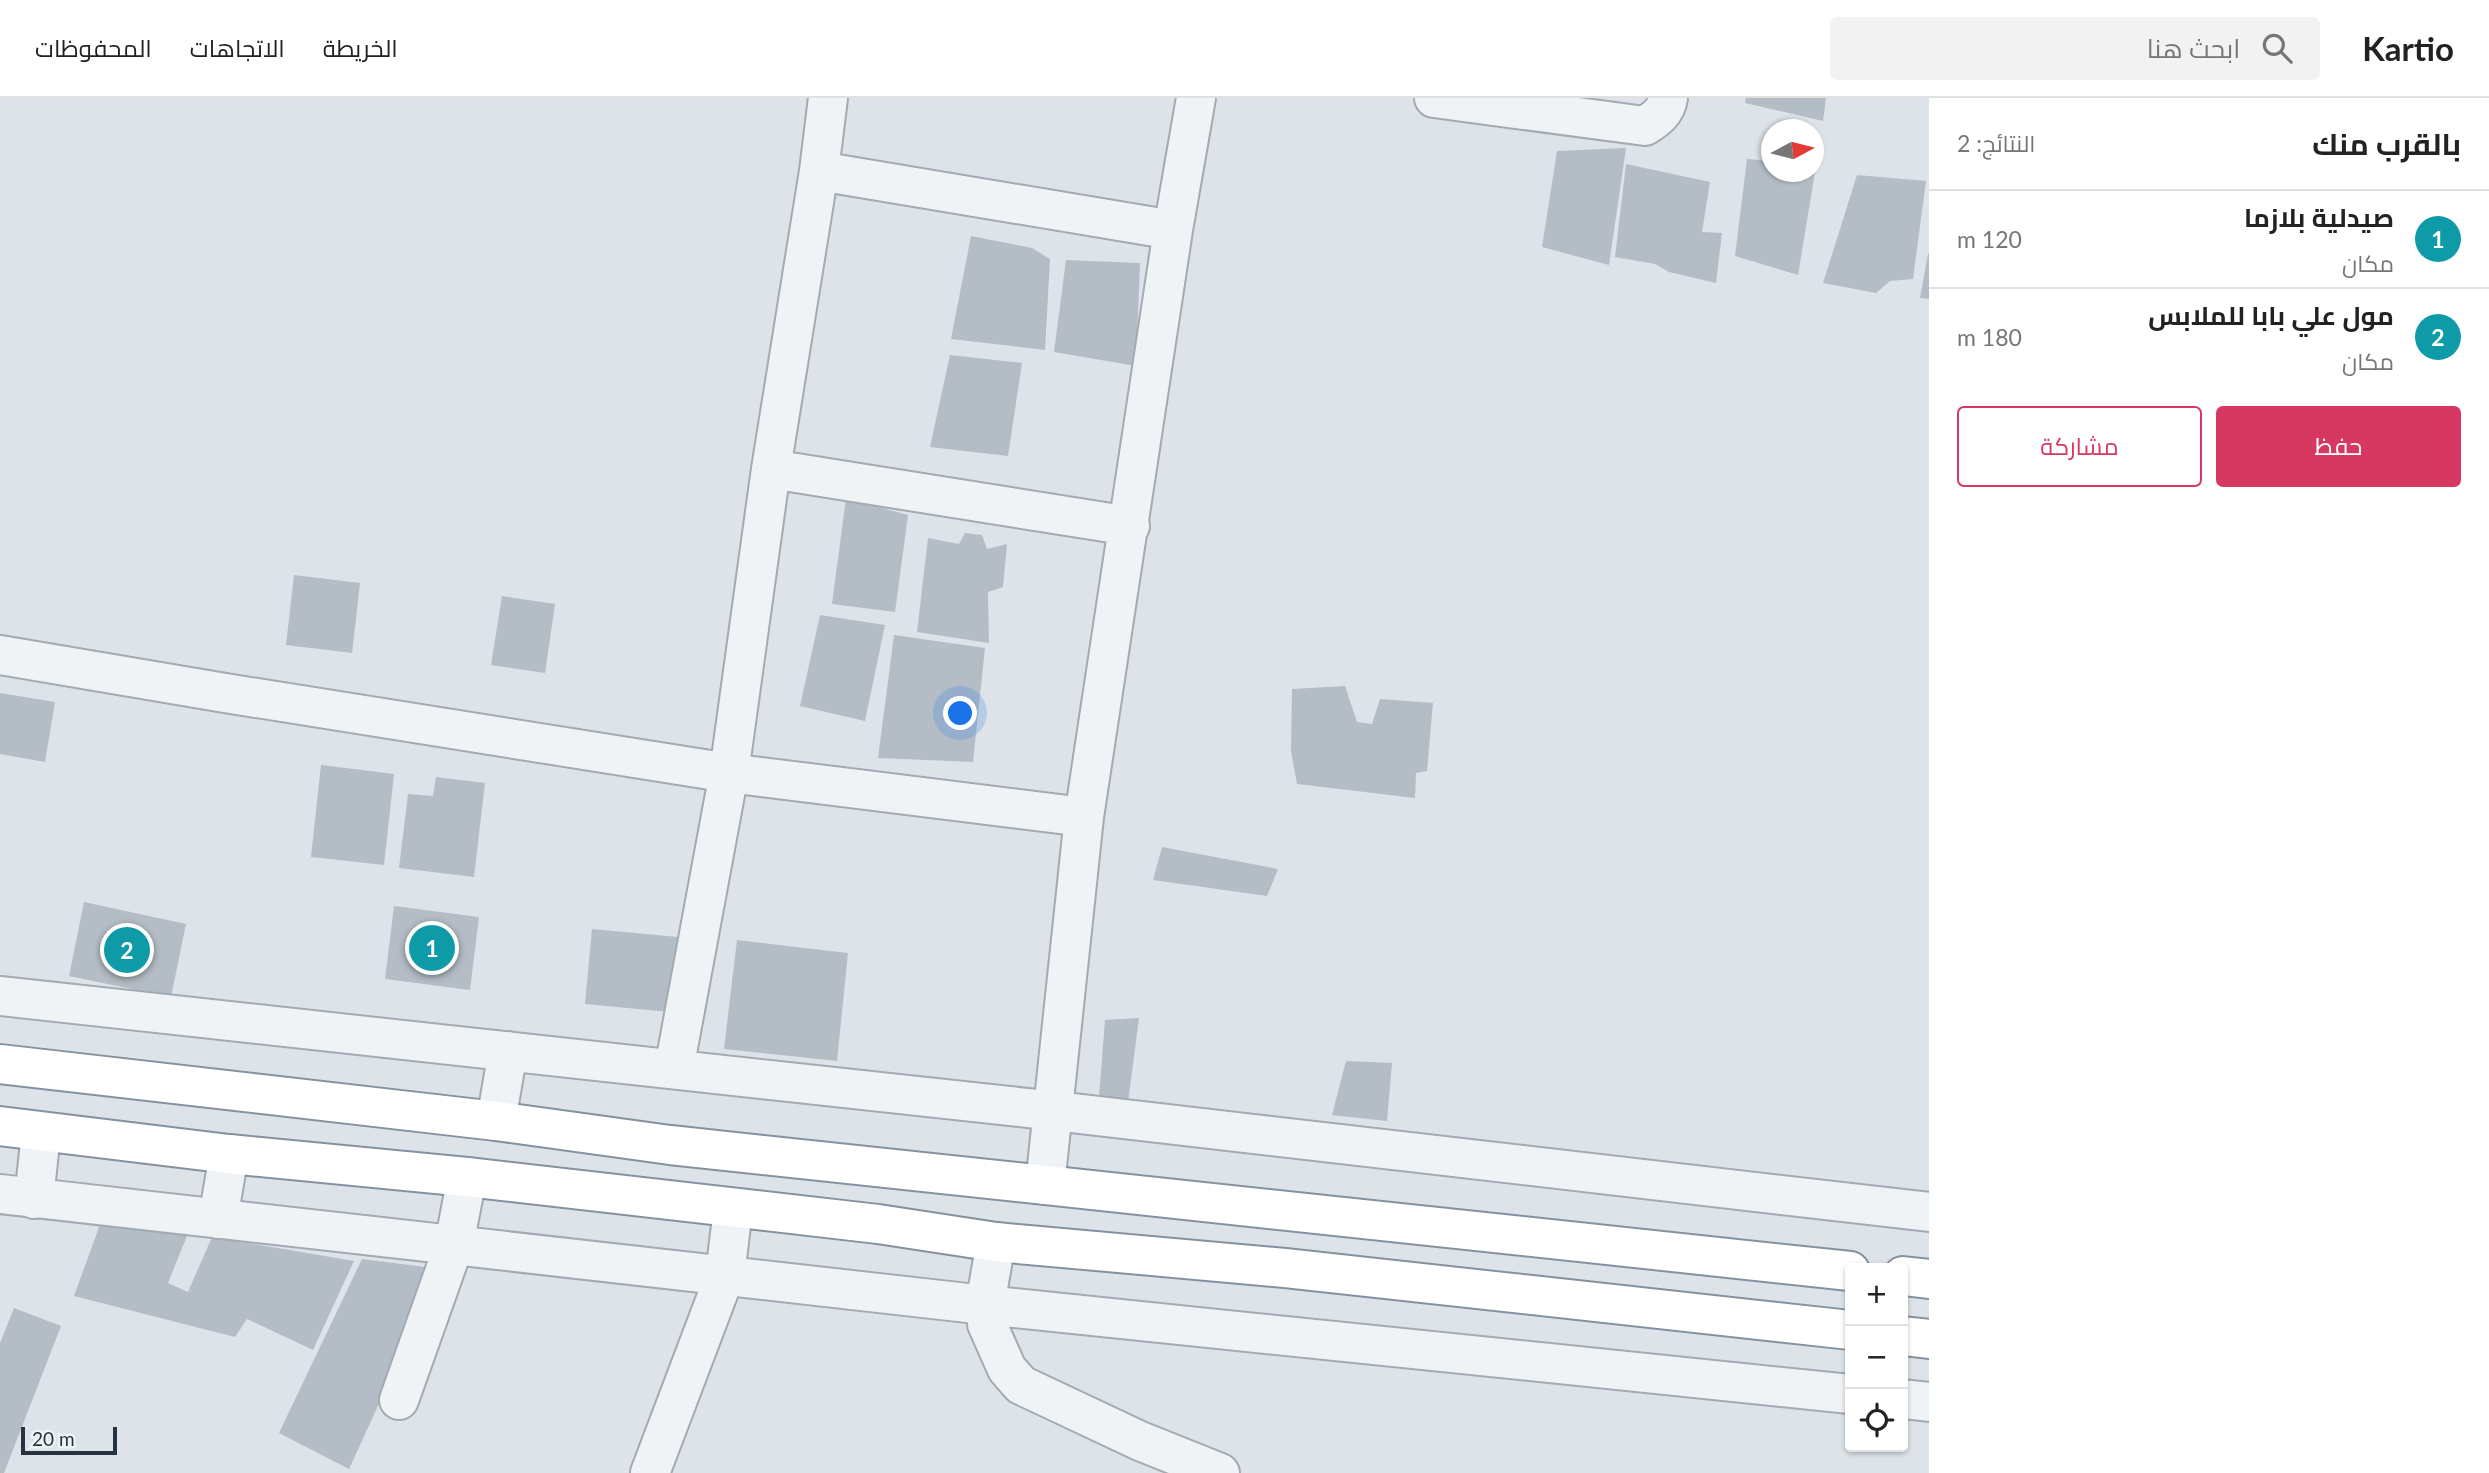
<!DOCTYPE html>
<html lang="ar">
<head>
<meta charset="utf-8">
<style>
	:root { --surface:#fff; --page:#f2f2f2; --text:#222; --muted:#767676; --line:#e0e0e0; --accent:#d73861 }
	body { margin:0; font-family:Lato,Cairo,sans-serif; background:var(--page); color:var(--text); direction:rtl }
	.controls { position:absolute; right:21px; bottom:21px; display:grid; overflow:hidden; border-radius:7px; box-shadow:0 2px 5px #0004 }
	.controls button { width:63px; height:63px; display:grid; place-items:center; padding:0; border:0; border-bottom:2px solid var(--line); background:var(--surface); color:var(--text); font:35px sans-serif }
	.compass { position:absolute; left:1761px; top:21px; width:63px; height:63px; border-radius:50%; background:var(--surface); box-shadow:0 2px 5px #0004; rotate:83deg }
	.scale { position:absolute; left:21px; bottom:18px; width:96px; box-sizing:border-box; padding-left:7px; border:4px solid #263240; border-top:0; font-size:19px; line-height:24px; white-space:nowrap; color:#263240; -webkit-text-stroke:5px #edf2f6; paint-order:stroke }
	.you { position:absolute; left:961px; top:616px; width:24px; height:24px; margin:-18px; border:5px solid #fff; border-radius:50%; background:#1a73e8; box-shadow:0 0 0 10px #1a73e833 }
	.badge { display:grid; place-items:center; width:46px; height:46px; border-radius:50%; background:var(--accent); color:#fff; font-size:23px; font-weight:700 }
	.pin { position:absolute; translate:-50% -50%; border:4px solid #fff; box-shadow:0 2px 7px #0006 }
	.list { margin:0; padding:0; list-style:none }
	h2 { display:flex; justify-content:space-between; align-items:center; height:91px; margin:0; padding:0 28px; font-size:30px }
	h2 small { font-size:23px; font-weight:400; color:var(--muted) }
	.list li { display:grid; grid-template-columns:46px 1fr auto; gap:21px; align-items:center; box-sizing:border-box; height:98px; padding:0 28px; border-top:2px solid var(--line) }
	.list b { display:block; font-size:26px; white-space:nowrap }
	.list p { margin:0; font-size:23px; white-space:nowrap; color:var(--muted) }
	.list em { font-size:23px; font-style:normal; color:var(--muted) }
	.actions { display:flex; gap:14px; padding:21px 28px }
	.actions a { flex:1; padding:16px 0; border:2px solid var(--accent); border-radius:7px; text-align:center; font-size:24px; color:var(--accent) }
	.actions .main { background:var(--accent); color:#fff }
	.icon { flex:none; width:38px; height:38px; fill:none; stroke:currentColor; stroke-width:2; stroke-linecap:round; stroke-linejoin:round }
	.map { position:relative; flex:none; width:1929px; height:1375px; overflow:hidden; direction:ltr }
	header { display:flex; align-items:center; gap:42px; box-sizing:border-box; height:98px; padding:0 35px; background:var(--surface); border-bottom:2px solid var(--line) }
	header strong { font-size:33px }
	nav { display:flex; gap:38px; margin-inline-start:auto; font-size:24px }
	.search { width:490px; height:63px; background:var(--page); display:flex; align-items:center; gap:18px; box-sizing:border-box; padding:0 24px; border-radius:7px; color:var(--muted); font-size:26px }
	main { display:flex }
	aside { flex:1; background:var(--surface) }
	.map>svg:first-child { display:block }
	.building { fill:#b4bdc5 }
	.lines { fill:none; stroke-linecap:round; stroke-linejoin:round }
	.minor-casing { stroke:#a2aab2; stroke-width:42 }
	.trunk-casing { stroke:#8492a0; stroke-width:42 }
	.minor { stroke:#f0f3f6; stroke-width:38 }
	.trunk { stroke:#fff; stroke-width:38 }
</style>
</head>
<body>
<header>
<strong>Kartio</strong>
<div class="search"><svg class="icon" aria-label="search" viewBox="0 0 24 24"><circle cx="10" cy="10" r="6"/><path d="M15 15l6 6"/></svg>ابحث هنا</div>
<nav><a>الخريطة</a><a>الاتجاهات</a><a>المحفوظات</a></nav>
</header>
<main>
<aside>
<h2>بالقرب منك<small>النتائج: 2</small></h2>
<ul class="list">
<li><span class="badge" style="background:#0f9aa8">1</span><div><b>صيدلية بلازما</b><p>مكان</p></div><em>120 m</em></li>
<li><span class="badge" style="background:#0f9aa8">2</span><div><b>مول علي بابا للملابس</b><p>مكان</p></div><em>180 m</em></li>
</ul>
<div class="actions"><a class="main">حفظ</a><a>مشاركة</a></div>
</aside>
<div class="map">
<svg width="1929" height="1375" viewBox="0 0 1929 1375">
	<rect width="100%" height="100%" fill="#dde3e8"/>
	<path class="building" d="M 1746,0 L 1826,0 L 1823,23 L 1745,5 Z
		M 1626,50 L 1609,167 L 1542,149 L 1557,53 Z
		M 1747,61 L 1772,63 L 1772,74 L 1814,74 L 1814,67 L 1816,68 L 1798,177 L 1735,158 Z
		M 1626,66 L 1710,84 L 1702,134 L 1722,135 L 1716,185 L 1669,174 L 1655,166 L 1615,159 Z
		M 1857,77 L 1926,83 L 1913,181 L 1890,183 L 1876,195 L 1823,185 Z
		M 971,138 L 1032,150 L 1050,161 L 1045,252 L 951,241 Z
		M 1928,156 L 1929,156 L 1929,201 L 1920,200 Z
		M 1066,162 L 1140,165 L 1136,268 L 1054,254 Z
		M 950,257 L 1022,265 L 1008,358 L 930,349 Z
		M 846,400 L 908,417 L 895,514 L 832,506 Z
		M 965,435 L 982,437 L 987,451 L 1007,446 L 1003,489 L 988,494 L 989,545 L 917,534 L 928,440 L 959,446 Z
		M 294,477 L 360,485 L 352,555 L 286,547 Z
		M 502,498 L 555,506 L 545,575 L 491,567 Z
		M 820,517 L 885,527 L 865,623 L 800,608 Z
		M 894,537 L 985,550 L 973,664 L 878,660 Z
		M 1345,588 L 1357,624 L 1372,626 L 1380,601 L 1433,605 L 1427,673 L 1416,675 L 1415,700 L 1297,686 L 1291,653 L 1292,591 Z
		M 0,595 L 55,604 L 45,664 L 0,656 Z
		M 321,667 L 394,676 L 384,767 L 311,759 Z
		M 436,679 L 485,685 L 474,779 L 399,770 L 408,696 L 433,698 Z
		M 1162,749 L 1278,771 L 1267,798 L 1153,782 Z
		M 84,804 L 186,826 L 171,899 L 69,878 Z
		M 394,808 L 479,819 L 470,892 L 385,881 Z
		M 592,831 L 678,839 L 670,914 L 585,906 Z
		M 737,842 L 848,855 L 837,963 L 724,951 Z
		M 1139,920 L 1128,1004 L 1099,999 L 1105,922 Z
		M 1346,963 L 1392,965 L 1387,1023 L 1332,1017 Z
		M 102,1121 L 187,1138 L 168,1185 L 188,1194 L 212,1139 L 354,1163 L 313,1252 L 247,1221 L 235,1239 L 74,1198 Z
		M 362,1161 L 441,1171 L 349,1371 L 279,1335 Z
		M 14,1210 L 61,1228 L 4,1375 L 0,1375 L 0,1245 Z"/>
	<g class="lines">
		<defs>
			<path id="minor" d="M 1434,0 L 1645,28 C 1656,21 1666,14 1668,0
				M 819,73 L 1173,132
				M 771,371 L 1130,428
				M 0,557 L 225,595 L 729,675 L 1084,719
				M 0,898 L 1055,1013 L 1929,1114
				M 674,971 L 729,675 L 771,371 L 819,73 L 828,0
				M 496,1023 L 508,953
				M 1045,1087 L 1084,719 L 1173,132 L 1196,0
				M 0,1096 L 985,1207 L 1850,1296
				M 34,1101 L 41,1035
				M 218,1121 L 229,1056
				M 996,1144 L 985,1207 L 987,1226 L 1007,1271 L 1021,1287 L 1140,1343 L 1220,1375
				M 1903,1301 L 1929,1304
				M 399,1302 L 454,1147 L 467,1079
				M 650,1375 L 725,1177 L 733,1111"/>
			<path id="trunk" d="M 0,966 L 496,1023 L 670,1047 L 1850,1173
				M 0,1028 L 229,1056 L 467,1079 L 878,1126 L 996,1144 L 1285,1170 L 1850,1232
				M 1903,1178 L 1929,1181
				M 1903,1238 L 1929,1241"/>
		</defs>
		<use href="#minor" class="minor-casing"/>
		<use href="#trunk" class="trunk-casing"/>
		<use href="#minor" class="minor"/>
		<use href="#trunk" class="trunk"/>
	</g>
</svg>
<div class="controls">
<button>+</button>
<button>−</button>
<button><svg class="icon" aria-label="locate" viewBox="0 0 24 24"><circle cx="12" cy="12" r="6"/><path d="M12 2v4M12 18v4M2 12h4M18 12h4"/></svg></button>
</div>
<svg class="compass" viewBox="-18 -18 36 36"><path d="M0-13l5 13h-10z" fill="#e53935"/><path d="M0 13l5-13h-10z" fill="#767676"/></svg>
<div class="scale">20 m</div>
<div class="you"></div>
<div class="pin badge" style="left:432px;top:850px;background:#0f9aa8">1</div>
<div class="pin badge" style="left:127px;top:852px;background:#0f9aa8">2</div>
</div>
</main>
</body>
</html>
